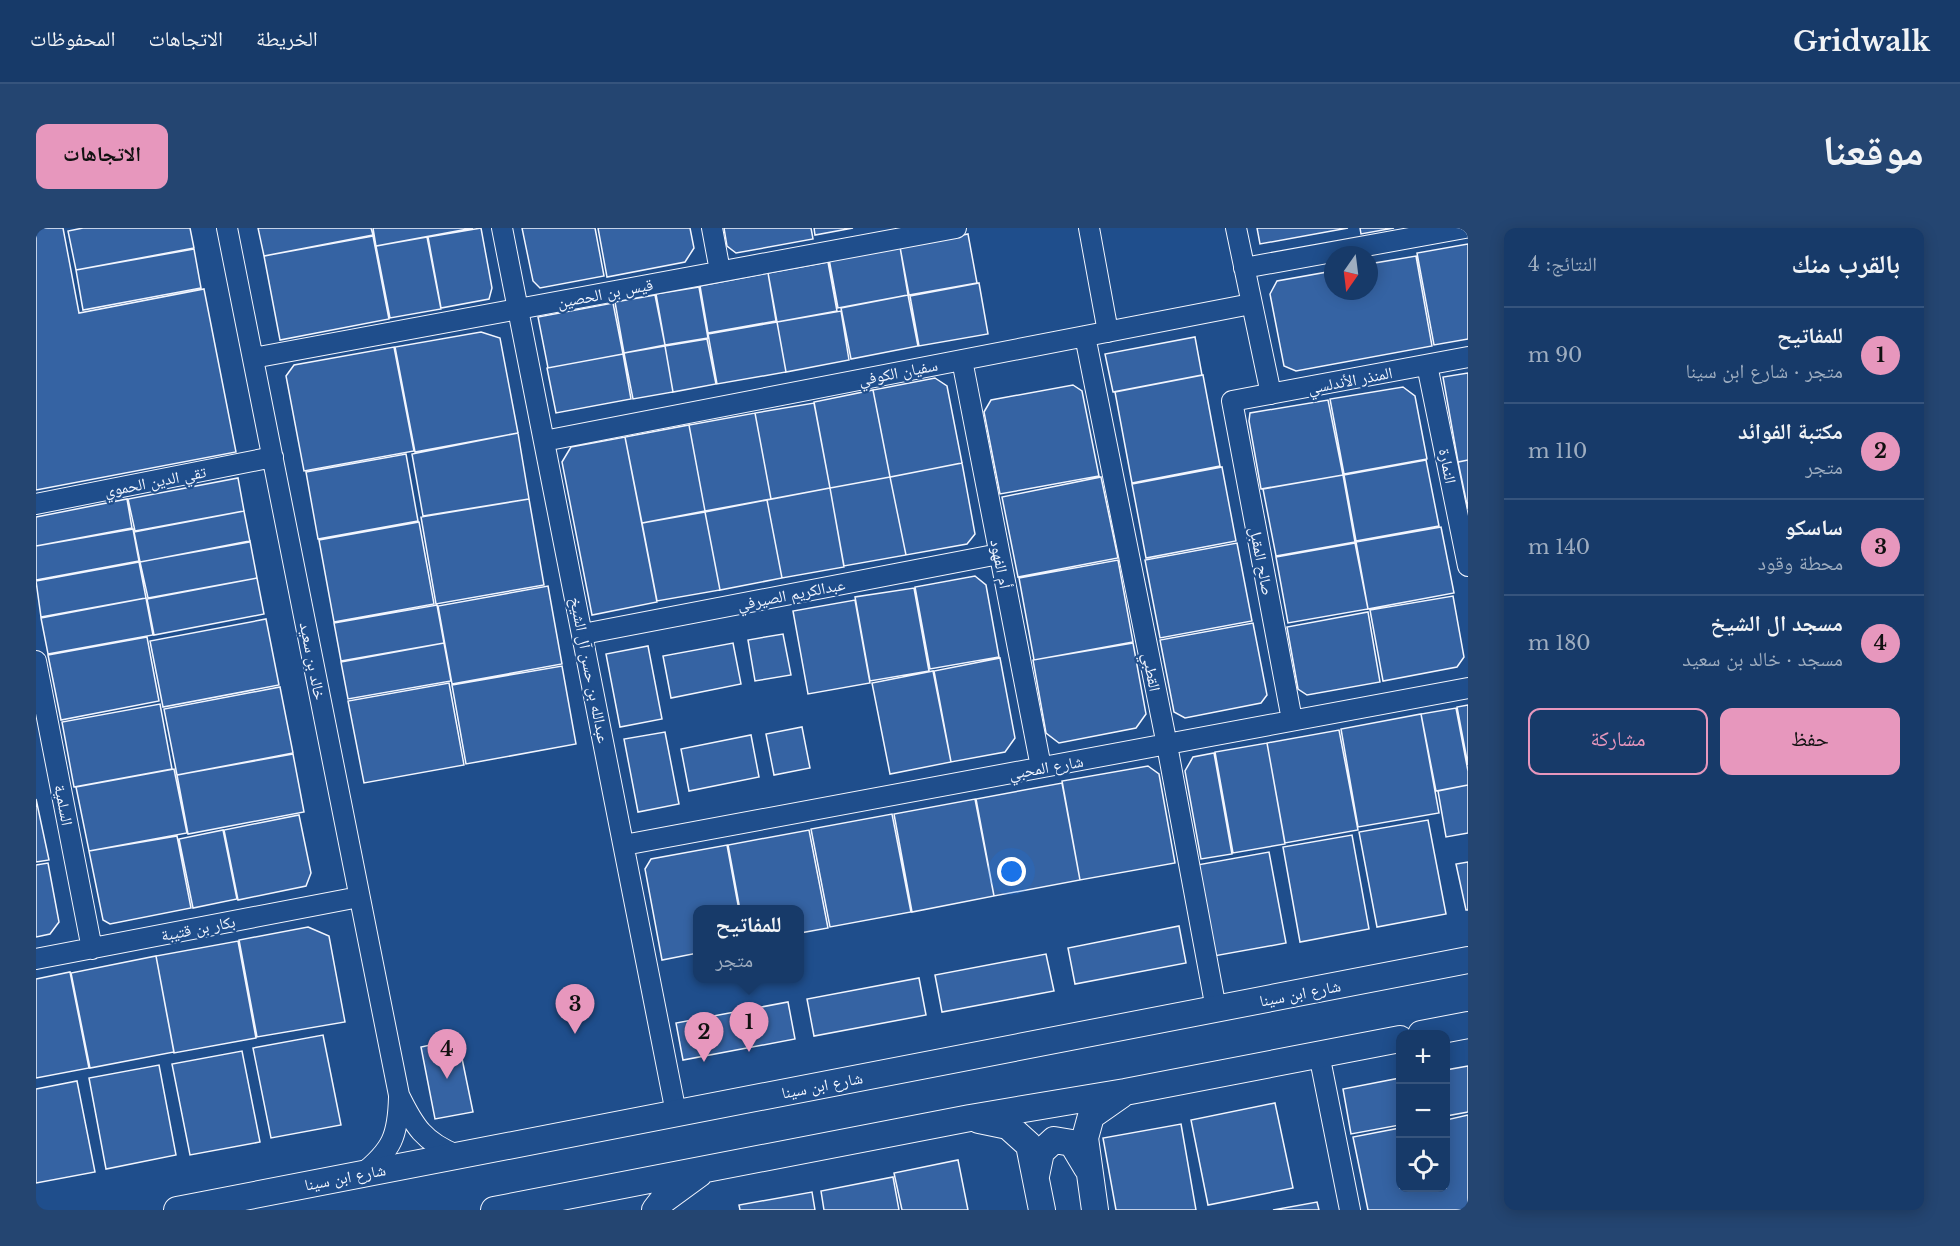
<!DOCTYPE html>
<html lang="ar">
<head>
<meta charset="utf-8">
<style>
	:root { --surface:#173a69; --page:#244571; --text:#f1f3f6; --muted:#9eadc0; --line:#36547d; --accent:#e797bd }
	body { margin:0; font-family:"Libre Baskerville","Noto Naskh Arabic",serif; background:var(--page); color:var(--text); direction:rtl }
	.controls { position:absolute; right:18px; bottom:18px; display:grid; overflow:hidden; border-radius:12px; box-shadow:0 3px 15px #0003 }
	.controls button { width:54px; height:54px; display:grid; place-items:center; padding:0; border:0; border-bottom:2px solid var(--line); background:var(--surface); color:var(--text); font:30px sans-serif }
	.compass { position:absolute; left:1288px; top:18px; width:54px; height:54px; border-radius:50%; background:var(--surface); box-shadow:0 3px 15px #0003; rotate:194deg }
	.you { position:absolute; left:976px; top:644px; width:21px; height:21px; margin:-15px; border:4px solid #fff; border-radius:50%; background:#1a73e8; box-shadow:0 0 0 9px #1a73e833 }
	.badge { display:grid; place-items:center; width:39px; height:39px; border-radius:50%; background:var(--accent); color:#111; font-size:20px; font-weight:700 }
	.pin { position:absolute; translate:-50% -50px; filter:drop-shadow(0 2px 3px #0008) }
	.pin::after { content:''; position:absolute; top:32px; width:21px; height:18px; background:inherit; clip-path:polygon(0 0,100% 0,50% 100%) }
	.popup { position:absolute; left:657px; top:677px; width:111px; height:78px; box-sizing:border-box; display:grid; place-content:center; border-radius:12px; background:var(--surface); filter:drop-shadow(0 2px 4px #0005); font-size:20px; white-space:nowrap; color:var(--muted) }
	.popup b { font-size:22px; color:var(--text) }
	.popup::after { content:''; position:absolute; left:50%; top:100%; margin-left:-12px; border:12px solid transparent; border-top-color:var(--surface) }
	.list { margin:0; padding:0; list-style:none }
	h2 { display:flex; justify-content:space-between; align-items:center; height:78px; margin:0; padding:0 24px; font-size:26px }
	h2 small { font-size:20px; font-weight:400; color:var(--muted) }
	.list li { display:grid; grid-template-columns:39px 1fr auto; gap:18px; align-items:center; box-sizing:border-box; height:96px; padding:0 24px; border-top:2px solid var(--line) }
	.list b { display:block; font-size:22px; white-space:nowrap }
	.list p { margin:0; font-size:20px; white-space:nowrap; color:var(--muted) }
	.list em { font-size:20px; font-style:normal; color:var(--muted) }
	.actions { display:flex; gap:12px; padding:18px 24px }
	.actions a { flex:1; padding:14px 0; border:2px solid var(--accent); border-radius:12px; text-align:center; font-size:21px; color:var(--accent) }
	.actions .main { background:var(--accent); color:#111 }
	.icon { flex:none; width:33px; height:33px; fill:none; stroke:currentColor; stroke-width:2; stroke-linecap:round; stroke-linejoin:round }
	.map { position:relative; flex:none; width:1432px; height:982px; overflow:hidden; direction:ltr; border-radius:12px }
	header { display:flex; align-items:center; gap:36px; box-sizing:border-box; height:84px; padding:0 30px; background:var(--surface); border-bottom:2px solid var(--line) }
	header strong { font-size:28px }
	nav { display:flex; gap:33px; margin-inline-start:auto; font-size:21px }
	.intro { display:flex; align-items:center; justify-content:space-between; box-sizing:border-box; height:144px; padding:0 36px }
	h1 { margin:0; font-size:42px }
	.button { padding:15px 27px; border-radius:12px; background:var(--accent); color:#111; font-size:21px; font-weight:700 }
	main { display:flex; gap:36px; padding:0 36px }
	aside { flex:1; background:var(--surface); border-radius:12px; box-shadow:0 3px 15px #0003 }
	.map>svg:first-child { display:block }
	.building { fill:#3563a3; stroke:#f2f6ff; stroke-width:1.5 }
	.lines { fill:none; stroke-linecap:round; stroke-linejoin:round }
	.minor-casing { stroke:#f2f6ff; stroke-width:22 }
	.tertiary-casing { stroke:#f2f6ff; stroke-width:28 }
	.minor { stroke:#1f4e8c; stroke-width:20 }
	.tertiary { stroke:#1f4e8c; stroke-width:26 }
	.labels { text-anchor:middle; stroke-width:4.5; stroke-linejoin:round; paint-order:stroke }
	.street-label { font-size:16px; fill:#f2f6ff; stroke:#1f4e8c }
</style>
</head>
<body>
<header>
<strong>Gridwalk</strong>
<nav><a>الخريطة</a><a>الاتجاهات</a><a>المحفوظات</a></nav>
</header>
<div class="intro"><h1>موقعنا</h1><a class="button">الاتجاهات</a></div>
<main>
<aside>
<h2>بالقرب منك<small>النتائج: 4</small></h2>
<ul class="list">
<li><span class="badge">1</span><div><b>للمفاتيح</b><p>متجر · شارع ابن سينا</p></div><em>90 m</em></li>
<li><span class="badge">2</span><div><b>مكتبة الفوائد</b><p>متجر</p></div><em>110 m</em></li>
<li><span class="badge">3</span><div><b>ساسكو</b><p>محطة وقود</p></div><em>140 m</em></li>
<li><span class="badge">4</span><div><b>مسجد ال الشيخ</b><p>مسجد · خالد بن سعيد</p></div><em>180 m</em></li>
</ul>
<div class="actions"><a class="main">حفظ</a><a>مشاركة</a></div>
</aside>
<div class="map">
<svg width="1432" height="982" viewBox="0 0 1432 982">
	<rect width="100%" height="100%" fill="#1f4e8c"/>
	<path class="building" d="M 0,0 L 27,0 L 43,85 L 168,61 L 200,224 L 0,262 Z
		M 47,0 L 154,0 L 158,20 L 40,42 L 32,3 Z
		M 222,0 L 335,0 L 337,7 L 228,28 Z
		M 337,0 L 437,0 L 340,18 Z
		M 445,0 L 456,60 L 453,71 L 405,80 L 392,9 Z
		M 486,0 L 559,0 L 568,48 L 504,60 L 497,53 Z
		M 562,0 L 654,0 L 658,20 L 649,34 L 571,49 Z
		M 688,0 L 775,0 L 777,11 L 700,25 L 691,18 Z
		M 778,0 L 817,0 L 779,7 Z
		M 1221,0 L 1312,0 L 1224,16 Z
		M 1324,0 L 1358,0 L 1325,6 Z
		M 932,6 L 941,55 L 873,67 L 864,19 Z
		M 337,8 L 353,91 L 244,112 L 228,28 Z
		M 391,9 L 405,81 L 354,90 L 340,18 Z
		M 1432,16 L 1432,111 L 1398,117 L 1381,25 Z
		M 864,19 L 872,67 L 802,80 L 793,31 Z
		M 158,21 L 165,60 L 47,82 L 40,42 Z
		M 1380,28 L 1396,118 L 1260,143 L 1248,138 L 1234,66 L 1241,53 L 1297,43 L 1297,63 L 1333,63 L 1333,36 Z
		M 792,34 L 801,83 L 741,94 L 732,45 Z
		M 732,45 L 740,93 L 672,105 L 664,58 Z
		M 943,55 L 952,106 L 883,118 L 874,68 Z
		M 663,59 L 672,110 L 629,117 L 620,66 Z
		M 619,67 L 629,117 L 588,125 L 579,74 Z
		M 872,67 L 882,118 L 815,131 L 805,80 Z
		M 577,75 L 587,126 L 512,140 L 502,89 Z
		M 805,83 L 813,132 L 750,144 L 741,94 Z
		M 741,94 L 750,144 L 681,156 L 672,106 Z
		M 445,104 L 464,110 L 482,205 L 379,224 L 359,119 Z
		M 1159,109 L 1166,147 L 1077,164 L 1069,126 Z
		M 671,111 L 680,156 L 637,164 L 629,118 Z
		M 629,118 L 637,164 L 597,171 L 588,125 Z
		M 358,119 L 378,223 L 268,243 L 250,148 L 258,137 Z
		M 587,126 L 595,171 L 520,185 L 511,140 Z
		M 1432,145 L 1432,232 L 1422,234 L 1407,149 Z
		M 1167,147 L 1184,238 L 1096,255 L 1079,164 Z
		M 899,150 L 911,158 L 926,235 L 854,249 L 837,162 Z
		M 1037,157 L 1046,163 L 1063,248 L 964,266 L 948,184 L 955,172 Z
		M 1367,159 L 1379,168 L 1391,231 L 1308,246 L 1294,171 Z
		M 837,162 L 854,249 L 794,260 L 778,174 Z
		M 1292,172 L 1307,247 L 1225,261 L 1213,193 L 1214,185 Z
		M 778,175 L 794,260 L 735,271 L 719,185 Z
		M 719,185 L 735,271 L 669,283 L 653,197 Z
		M 653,197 L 669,283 L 606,295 L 589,209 Z
		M 482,205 L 493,271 L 387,288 L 376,226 Z
		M 589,209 L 621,374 L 556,387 L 526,234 L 535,219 Z
		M 370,226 L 382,293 L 282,311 L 270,244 Z
		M 1390,232 L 1403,298 L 1320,313 L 1308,247 Z
		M 1432,232 L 1432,281 L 1422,234 Z
		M 926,235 L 939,306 L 931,316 L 870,327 L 854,249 Z
		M 1186,239 L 1200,313 L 1110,330 L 1096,256 Z
		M 1307,247 L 1319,314 L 1240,328 L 1227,261 Z
		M 854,249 L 870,327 L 808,338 L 794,260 Z
		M 1065,249 L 1082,330 L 982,349 L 966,269 Z
		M 202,250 L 208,283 L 99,303 L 92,271 Z
		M 794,260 L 808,339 L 746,350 L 731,272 Z
		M 91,271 L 96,300 L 0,318 L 0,289 Z
		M 493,271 L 508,357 L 400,376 L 385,289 Z
		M 731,272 L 746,350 L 684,362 L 669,284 Z
		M 208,283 L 214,314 L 104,334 L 98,304 Z
		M 669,284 L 684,362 L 621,373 L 606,295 Z
		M 383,294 L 398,376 L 298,394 L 283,312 Z
		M 1405,299 L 1418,365 L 1332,381 L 1320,314 Z
		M 97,301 L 103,333 L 0,352 L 0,318 Z
		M 214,313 L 221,350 L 112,370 L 104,334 Z
		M 1201,315 L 1216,393 L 1124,410 L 1109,332 Z
		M 1319,315 L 1332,381 L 1252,395 L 1240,329 Z
		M 1082,332 L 1097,414 L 998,432 L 983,350 Z
		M 103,334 L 110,370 L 5,389 L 0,353 Z
		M 939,348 L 950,357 L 963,429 L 894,441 L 879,359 Z
		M 221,350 L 228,386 L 118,407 L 111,371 Z
		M 512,358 L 526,436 L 416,456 L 402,378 Z
		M 878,360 L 893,443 L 834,453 L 819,369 Z
		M 1417,368 L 1428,429 L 1421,439 L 1347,453 L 1334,382 Z
		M 110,370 L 117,407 L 12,426 L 5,390 Z
		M 819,372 L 834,455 L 772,466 L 757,383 Z
		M 401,377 L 408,415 L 305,433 L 298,395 Z
		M 1332,384 L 1344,454 L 1271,467 L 1262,461 L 1251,399 Z
		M 230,391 L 243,457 L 127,479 L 114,413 Z
		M 1217,395 L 1231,467 L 1225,475 L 1149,490 L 1138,484 L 1124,412 Z
		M 747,406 L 755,447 L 719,453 L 712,412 Z
		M 111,409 L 123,473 L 25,492 L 12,427 Z
		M 408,415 L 415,453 L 312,471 L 305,434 Z
		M 697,415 L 705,456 L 635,470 L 627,428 Z
		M 1097,415 L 1110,486 L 1100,500 L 1023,515 L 1010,505 L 997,432 Z
		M 612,418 L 626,491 L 584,499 L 570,426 Z
		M 964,430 L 979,510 L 969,524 L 915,534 L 898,443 Z
		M 526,438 L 540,516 L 430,536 L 416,457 Z
		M 897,443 L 915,534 L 854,546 L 836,455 Z
		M 413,455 L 428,537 L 328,555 L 312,473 Z
		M 244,459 L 257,525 L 141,547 L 128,481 Z
		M 124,476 L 136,541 L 38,559 L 26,494 Z
		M 1432,477 L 1432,537 L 1421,479 Z
		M 1420,480 L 1432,543 L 1432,557 L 1400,563 L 1385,486 Z
		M 1385,486 L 1403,585 L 1322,599 L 1305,501 Z
		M 766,499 L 774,540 L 738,547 L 730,506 Z
		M 1303,502 L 1322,602 L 1249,615 L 1231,515 Z
		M 629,504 L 643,576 L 602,584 L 588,511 Z
		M 715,507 L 723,549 L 653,563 L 645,521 Z
		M 1231,515 L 1249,616 L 1197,625 L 1179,524 Z
		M 1178,525 L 1196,626 L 1165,631 L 1149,543 L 1157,529 Z
		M 257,526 L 268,584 L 152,606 L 141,547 Z
		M 1112,538 L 1123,546 L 1139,635 L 1044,652 L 1026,553 Z
		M 138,541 L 151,605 L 53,623 L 40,559 Z
		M 1026,555 L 1044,652 L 958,668 L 940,571 Z
		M 1432,557 L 1432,605 L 1410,609 L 1402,563 Z
		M 0,571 L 13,632 L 0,634 Z
		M 939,571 L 958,668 L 876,684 L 858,586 Z
		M 856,586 L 875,684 L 794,699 L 775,601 Z
		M 263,587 L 275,645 L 270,658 L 202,672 L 188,602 Z
		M 1392,592 L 1410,686 L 1341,699 L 1323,604 Z
		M 187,602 L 201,671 L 157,680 L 143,611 Z
		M 773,602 L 792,700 L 764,705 L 764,682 L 704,682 L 692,617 Z
		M 1316,607 L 1333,701 L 1264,714 L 1247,619 Z
		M 141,608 L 155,680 L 74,696 L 67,692 L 53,623 Z
		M 691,617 L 703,682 L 662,682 L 662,725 L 626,732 L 609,641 L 615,631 Z
		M 1233,624 L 1250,715 L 1178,728 L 1161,637 Z
		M 1432,634 L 1432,682 L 1430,682 L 1420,636 Z
		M 12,635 L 23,694 L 14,706 L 0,709 L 0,637 Z
		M 1143,698 L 1150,735 L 1039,756 L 1032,720 Z
		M 272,699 L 293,708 L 309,794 L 221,809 L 203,712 Z
		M 202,713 L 220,810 L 138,825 L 120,728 Z
		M 1010,726 L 1018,763 L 906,784 L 899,747 Z
		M 120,728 L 138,824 L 54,840 L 35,745 Z
		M 34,744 L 53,840 L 0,850 L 0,751 Z
		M 883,750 L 890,787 L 778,808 L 771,771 Z
		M 752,774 L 759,811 L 647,832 L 640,795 Z
		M 287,807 L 305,897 L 235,910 L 217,820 Z
		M 422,811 L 437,884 L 399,891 L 385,819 Z
		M 206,823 L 224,914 L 154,927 L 136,836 Z
		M 123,837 L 140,927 L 70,941 L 53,850 Z
		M 1432,838 L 1432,884 L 1410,888 L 1410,842 Z
		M 1364,850 L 1364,897 L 1315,906 L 1307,861 Z
		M 41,853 L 59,944 L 0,955 L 0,861 Z
		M 1239,875 L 1257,960 L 1172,977 L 1155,892 Z
		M 1432,887 L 1432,982 L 1332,982 L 1317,909 L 1364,900 L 1364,960 L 1410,960 L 1410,892 Z
		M 1145,896 L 1160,982 L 1080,982 L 1067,910 Z
		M 922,932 L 932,982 L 866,982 L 858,945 Z
		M 857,949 L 863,982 L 788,982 L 785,963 Z
		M 776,964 L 779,982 L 704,982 L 703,977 Z
		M 1281,974 L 1283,982 L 1237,982 Z"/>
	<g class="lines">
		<defs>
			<path id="minor" d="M 191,0 L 363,867 C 378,898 388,914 421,927
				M 466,0 L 640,885
				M 676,0 L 684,43
				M 1053,0 L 1072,104
				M 1200,0 L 1235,166
				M 1208,40 L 1429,0
				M 1049,108 L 1131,517 L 1180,781
				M 217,130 L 920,0
				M 926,132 L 1005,539
				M 1391,137 L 1432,338
				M 508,213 L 1215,76
				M 0,276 L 237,229
				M 547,406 L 963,326
				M 0,433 L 56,721
				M 1256,492 L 1196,173 L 1432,129
				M 588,617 L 1432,460
				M 0,731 L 323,669
				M 1283,826 L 1314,982
				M 326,946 C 356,922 362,908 363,869"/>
			<path id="tertiary" d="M 1385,806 L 1432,797
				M 943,892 L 972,898 L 993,917 L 1006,982
				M 1000,948 L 1005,924 L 1018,912 L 1036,915 L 1051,940
				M 141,982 L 1432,732
				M 458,982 L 934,890 L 1089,864 L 1364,811
				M 619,982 L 626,973 L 663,946
				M 1059,982 L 1049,910 L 1055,888 L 1085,867"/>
		</defs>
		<use href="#minor" class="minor-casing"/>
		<use href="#tertiary" class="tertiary-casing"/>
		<use href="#minor" class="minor"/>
		<use href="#tertiary" class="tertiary"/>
	</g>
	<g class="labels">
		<g class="street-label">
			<text transform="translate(569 65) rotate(-11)" y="6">قيس بن الحصين</text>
			<text transform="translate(862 144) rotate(-11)" y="6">سفيان الكوفي</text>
			<text transform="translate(1314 152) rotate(-11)" y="6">المنذر الأندلسي</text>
			<text transform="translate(1412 238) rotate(79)" y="6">النمارة</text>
			<text transform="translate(119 253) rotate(-11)" y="6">تقي الدين الحموي</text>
			<text transform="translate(1226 333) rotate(79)" y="6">صالح المقبل</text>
			<text transform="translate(965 336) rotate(79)" y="6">أم الفهود</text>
			<text transform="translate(755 366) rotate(-11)" y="6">عبدالكريم الصيرفي</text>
			<text transform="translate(277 433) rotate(79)" y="6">خالد بن سعيد</text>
			<text transform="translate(554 442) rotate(79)" y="6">عبدالله بن حسن آل الشيخ</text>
			<text transform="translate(1116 444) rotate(79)" y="6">القطبي</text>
			<text transform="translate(1010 539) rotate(-10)" y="6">شارع المحبي</text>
			<text transform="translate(28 577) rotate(79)" y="6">السلمية</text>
			<text transform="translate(162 700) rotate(-11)" y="6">بكار بن قتيبة</text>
			<text transform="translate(1264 765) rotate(-11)" y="6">شارع ابن سينا</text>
			<text transform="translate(786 857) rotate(-11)" y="6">شارع ابن سينا</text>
			<text transform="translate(309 949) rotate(-11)" y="6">شارع ابن سينا</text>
		</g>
	</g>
</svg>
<div class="controls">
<button>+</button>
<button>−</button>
<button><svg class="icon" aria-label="locate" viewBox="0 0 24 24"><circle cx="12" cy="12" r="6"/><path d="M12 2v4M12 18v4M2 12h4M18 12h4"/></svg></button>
</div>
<svg class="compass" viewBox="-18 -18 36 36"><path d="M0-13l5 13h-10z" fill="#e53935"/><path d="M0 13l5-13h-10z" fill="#9eadc0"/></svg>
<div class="you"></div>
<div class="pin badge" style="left:713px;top:824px">1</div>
<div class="popup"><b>للمفاتيح</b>متجر</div>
<div class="pin badge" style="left:668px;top:834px">2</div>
<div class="pin badge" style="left:539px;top:806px">3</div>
<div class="pin badge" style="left:411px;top:851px">4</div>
</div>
</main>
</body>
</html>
